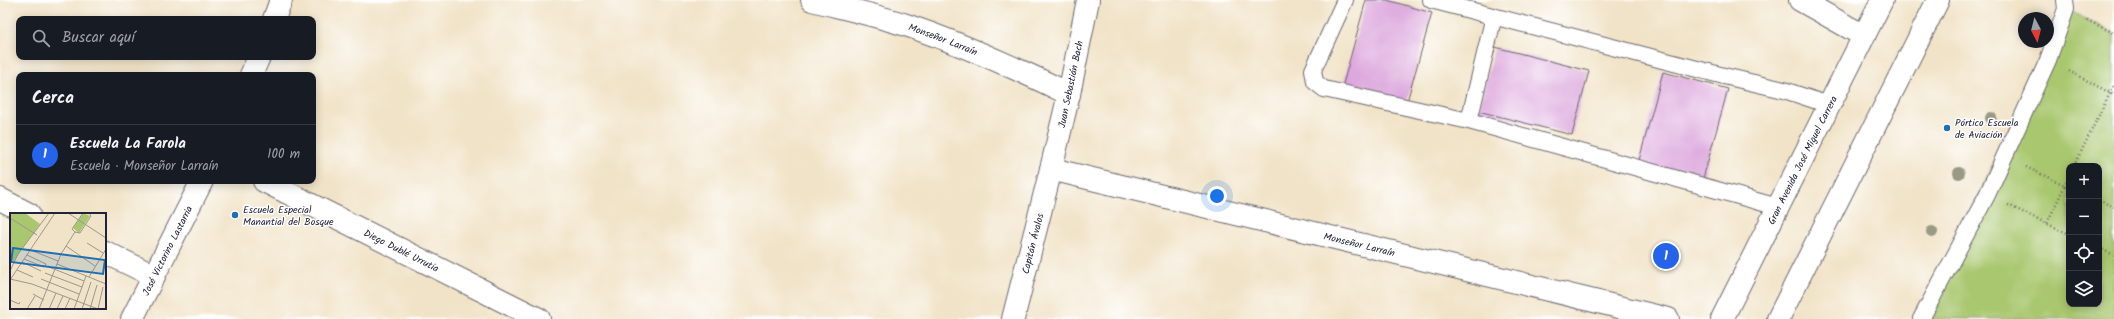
<!DOCTYPE html>
<html lang="es">
<head>
<meta charset="utf-8">
<style>
	:root { --surface:#171b24; --page:#20242c; --text:#f1f3f6; --muted:#9ea1a6; --line:#363941; --accent:#2563eb }
	body { margin:0; font-family:Kalam,sans-serif; background:var(--page); color:var(--text) }
	.controls { position:absolute; right:12px; bottom:12px; display:grid; overflow:hidden; border-radius:8px; box-shadow:0 2px 10px #0003 }
	.controls button { width:36px; height:36px; display:grid; place-items:center; padding:0; border:0; border-bottom:1px solid var(--line); background:var(--surface); color:var(--text); font:20px sans-serif }
	.compass { position:absolute; left:2018px; top:12px; width:36px; height:36px; border-radius:50%; background:var(--surface); box-shadow:0 2px 10px #0003; rotate:173deg }
	.you { position:absolute; left:1217px; top:196px; width:14px; height:14px; margin:-10px; border:3px solid #fff; border-radius:50%; background:#1a73e8; box-shadow:0 0 0 6px #1a73e833 }
	.badge { display:grid; place-items:center; width:26px; height:26px; border-radius:50%; background:var(--accent); color:#fff; font-size:13px; font-weight:700 }
	.pin { position:absolute; translate:-50% -50%; border:2px solid #fff; box-shadow:0 1px 4px #0006 }
	.list { margin:0; padding:0; list-style:none }
	h2 { display:flex; justify-content:space-between; align-items:center; height:52px; margin:0; padding:0 16px; font-size:17px }
	h2 small { font-size:13px; font-weight:400; color:var(--muted) }
	.list li { display:grid; grid-template-columns:26px 1fr auto; gap:12px; align-items:center; box-sizing:border-box; height:60px; padding:0 16px; border-top:1px solid var(--line) }
	.list b { display:block; font-size:15px; white-space:nowrap }
	.list p { margin:0; font-size:13px; white-space:nowrap; color:var(--muted) }
	.list em { font-size:13px; font-style:normal; color:var(--muted) }
	.icon { flex:none; width:22px; height:22px; fill:none; stroke:currentColor; stroke-width:2; stroke-linecap:round; stroke-linejoin:round }
	.map { position:relative; flex:none; width:2114px; height:319px; overflow:hidden }
	.search { position:absolute; background:var(--surface); box-shadow:0 2px 10px #0003; left:16px; top:16px; width:300px; height:44px; display:flex; align-items:center; gap:10px; box-sizing:border-box; padding:0 14px; border-radius:8px; color:var(--muted); font-size:15px }
	.panel { position:absolute; background:var(--surface); box-shadow:0 2px 10px #0003; left:16px; top:72px; width:300px; height:112px; border-radius:8px }
	.map>svg:first-child { display:block }
	.green { fill:#a9c76e; stroke:#667454; fill-rule:evenodd }
	.building { fill:#dda8dd }
	.lines { fill:none; stroke-linecap:round; stroke-linejoin:round }
	.service-casing { stroke:#6a666c; stroke-width:18 }
	.minor-casing { stroke:#6a666c; stroke-width:24 }
	.tertiary-casing { stroke:#6a666c; stroke-width:24 }
	.primary-casing { stroke:#6a666c; stroke-width:24 }
	.path { stroke:#6a666c; stroke-width:2.5; stroke-dasharray:1 3; stroke-linecap:butt }
	.service { stroke:#fff; stroke-width:16 }
	.minor { stroke:#fff; stroke-width:22 }
	.tertiary { stroke:#fff; stroke-width:22 }
	.primary { stroke:#fff; stroke-width:22 }
	.tree { fill:#999984 }
	.poi-dot { fill:#1f6fb2; stroke:#fff; stroke-width:1.5 }
	.labels { text-anchor:middle; stroke-width:3; stroke-linejoin:round; paint-order:stroke }
	.street-label { font-size:10px; fill:#22223b; stroke:#fff }
	.poi-label { font-size:10px; fill:#22223b; stroke:#fff; text-anchor:start }
	.inset-road { fill:none; stroke:#9e968f; stroke-width:1 }
	.view { fill:#1f6fb2; fill-opacity:0.15; stroke:#1f6fb2; stroke-width:2 }
	.inset-edge { fill:none; stroke:#22223b; stroke-width:2 }
</style>
</head>
<body>
<div class="map">
<svg width="2114" height="319" viewBox="0 0 2114 319">
	<rect width="100%" height="100%" fill="#fff"/>
	<filter id="ink" filterUnits="userSpaceOnUse"><feTurbulence type="fractalNoise" baseFrequency=".025" numOctaves="2"/><feDisplacementMap in="SourceGraphic" scale="8" xChannelSelector="R" yChannelSelector="G"/><feConvolveMatrix kernelMatrix="1 2 1 2 8 2 1 2 1" color-interpolation-filters="sRGB"/></filter>
	<filter id="wash" filterUnits="userSpaceOnUse"><feTurbulence type="fractalNoise" baseFrequency=".012" numOctaves="4" result="noise"/><feDisplacementMap in="SourceGraphic" scale="16" xChannelSelector="R" yChannelSelector="G"/><feGaussianBlur stdDeviation="0.9" result="paint"/><feColorMatrix in="noise" values="0 0 0 0 0 0 0 0 0 0 0 0 0 0 0 0 0 1.4 0 .05"/><feComposite in="paint" operator="in"/></filter>
	<g filter="url(#wash)">
		<rect width="100%" height="100%" fill="#f1e3c7"/>
		<path class="green" d="M 2066,9 L 2114,33 L 2114,319 L 1921,319 ZM 2069,166 L 2099,166 L 2099,304 L 2069,304 Z"/>
		<g id="blocks">
			<path class="building" d="M 1366,0 L 1387,0 L 1432,13 L 1406,105 L 1342,88 Z
				M 1495,47 L 1589,71 L 1572,135 L 1478,111 Z
				M 1663,72 L 1728,89 L 1702,182 L 1638,164 Z"/>
		</g>
	</g>
	<g filter="url(#ink)">
		<use href="#blocks" fill-opacity="0" stroke="#6a666c" stroke-width="1"/>
		<g class="lines">
			<defs>
				<path id="service" d="M 1345,0 L 1313,70 L 1315,82 L 1324,89 L 1469,121 L 1778,207
					M 1431,0 L 1724,76 L 1784,90 L 1829,105
					M 1469,121 L 1494,16
					M 1921,319 L 1987,195 L 2048,60 L 2066,9 L 2065,0"/>
				<g id="minor">
					<path d="M 1800,0 L 1864,36"/>
					<path d="M 274,19 L 281,0"/>
					<path d="M 251,75 L 259,57"/>
					<path d="M 1069,94 L 1088,0"/>
					<path id="s1" d="M 264,181 L 539,319"/>
					<path d="M 0,199 L 29,214"/>
					<path d="M 105,252 L 154,276"/>
					<path id="s2" d="M 132,319 L 202,181"/>
					<path id="s3" d="M 1013,319 L 1051,169"/>
				</g>
				<g id="tertiary">
					<path id="s4" d="M 812,0 C 843,8 875,15 906,25 C 962,44 1016,68 1069,94 L 1051,169 L 1668,319"/>
				</g>
				<g id="primary">
					<path id="s5" d="M 1722,319 L 1882,0"/>
					<path d="M 1778,319 L 1938,0"/>
				</g>
			</defs>
			<use href="#service" class="service-casing"/>
			<use href="#minor" class="minor-casing"/>
			<use href="#tertiary" class="tertiary-casing"/>
			<use href="#primary" class="primary-casing"/>
			<path class="path" d="M 2087,20 L 2114,33
				M 2069,71 L 2114,95
				M 2074,166 L 2114,85
				M 2026,167 L 2069,187
				M 2099,200 L 2114,207
				M 2008,205 L 2069,234
				M 2047,223 L 2069,177
				M 2099,248 L 2114,255"/>
			<use href="#service" class="service"/>
			<use href="#minor" class="minor"/>
			<use href="#tertiary" class="tertiary"/>
			<use href="#primary" class="primary"/>
		</g>
		<g class="tree">
			<circle cx="1991" cy="118" r="6"/>
			<circle cx="1959" cy="173" r="6"/>
			<circle cx="1932" cy="232" r="6"/>
		</g>
	</g>
	<g class="poi-dot">
		<circle cx="1947" cy="128" r="4"/>
		<circle cx="235" cy="215" r="4"/>
	</g>
	<g class="labels">
		<g class="street-label">
			<text dy="4" stroke="none"><textPath href="#s4" startOffset="137">Monseñor Larraín</textPath></text>
			<text transform="translate(1070 84) rotate(-78)" y="4">Juan Sebastián Bach</text>
			<text dy="4" stroke="none"><textPath href="#s5" startOffset="178">Gran Avenida José Miguel Carrera</textPath></text>
			<text dy="4" stroke="none"><textPath href="#s3" startOffset="78">Capitán Ávalos</textPath></text>
			<text dy="4" stroke="none"><textPath href="#s4" startOffset="669">Monseñor Larraín</textPath></text>
			<text dy="4" stroke="none"><textPath href="#s2" startOffset="77">José Victorino Lastarria</textPath></text>
			<text dy="4" stroke="none"><textPath href="#s1" startOffset="154">Diego Dublé Urrutia</textPath></text>
		</g>
		<g class="poi-label">
			<text x="1955" y="126">Pórtico Escuela<tspan x="1955" dy="12">de Aviación</tspan></text>
			<text x="243" y="213">Escuela Especial<tspan x="243" dy="12">Manantial del Bosque</tspan></text>
		</g>
	</g>
	<g transform="translate(10 213)">
		<rect width="96" height="96" fill="#f1e3c7"/>
		<path d="M 0,0 L 15,0 L 30,11 L 3,49 L 0,47 ZM 73,0 L 80,3 L 69,20 L 63,15 Z" fill="#a9c76e"/>
		<path class="inset-road" d="M 58,0 L 96,25M 0,5 L 27,22M 65,19 L 70,20 L 81,3 L 79,0M 65,19 L 62,16 L 73,0M 77,30 L 93,40M 56,33 L 85,53M 18,36 L 48,48M 14,46 L 34,54 L 36,51 L 17,42M 12,49 L 31,58M 47,51 L 96,71M 39,54 L 74,68M 7,57 L 23,64M 0,58 L 8,41 L 39,0M 35,60 L 72,74M 79,64 L 96,36M 0,66 L 22,71 L 88,96M 31,66 L 69,81M 0,67 L 45,0M 23,81 L 34,87M 0,87 L 9,91 L 10,89M 17,96 L 25,83M 29,96 L 51,41 L 65,19M 39,96 L 46,80M 47,96 L 53,83M 55,96 L 60,85M 64,96 L 76,63M 72,96 L 81,69M 80,96 L 87,72M 88,96 L 93,74"/>
		<path class="view" d="M 3,35 L 95,47 L 93,61 L 1,49 Z"/>
		<rect width="96" height="96" class="inset-edge"/>
	</g>
</svg>
<div class="controls">
<button>+</button>
<button>−</button>
<button><svg class="icon" aria-label="locate" viewBox="0 0 24 24"><circle cx="12" cy="12" r="6"/><path d="M12 2v4M12 18v4M2 12h4M18 12h4"/></svg></button>
<button><svg class="icon" aria-label="layers" viewBox="0 0 24 24"><path d="M12 4l9 5-9 5-9-5zM3 14l9 5 9-5"/></svg></button>
</div>
<svg class="compass" viewBox="-18 -18 36 36"><path d="M0-13l5 13h-10z" fill="#e53935"/><path d="M0 13l5-13h-10z" fill="#9ea1a6"/></svg>
<div class="you"></div>
<div class="pin badge" style="left:1666px;top:256px">1</div>
<div class="search"><svg class="icon" aria-label="search" viewBox="0 0 24 24"><circle cx="10" cy="10" r="6"/><path d="M15 15l6 6"/></svg>Buscar aquí</div>
<section class="panel">
<h2>Cerca<small></small></h2>
<ul class="list">
<li><span class="badge">1</span><div><b>Escuela La Farola</b><p>Escuela · Monseñor Larraín</p></div><em>100 m</em></li>
</ul>
</section>
</div>
</body>
</html>
